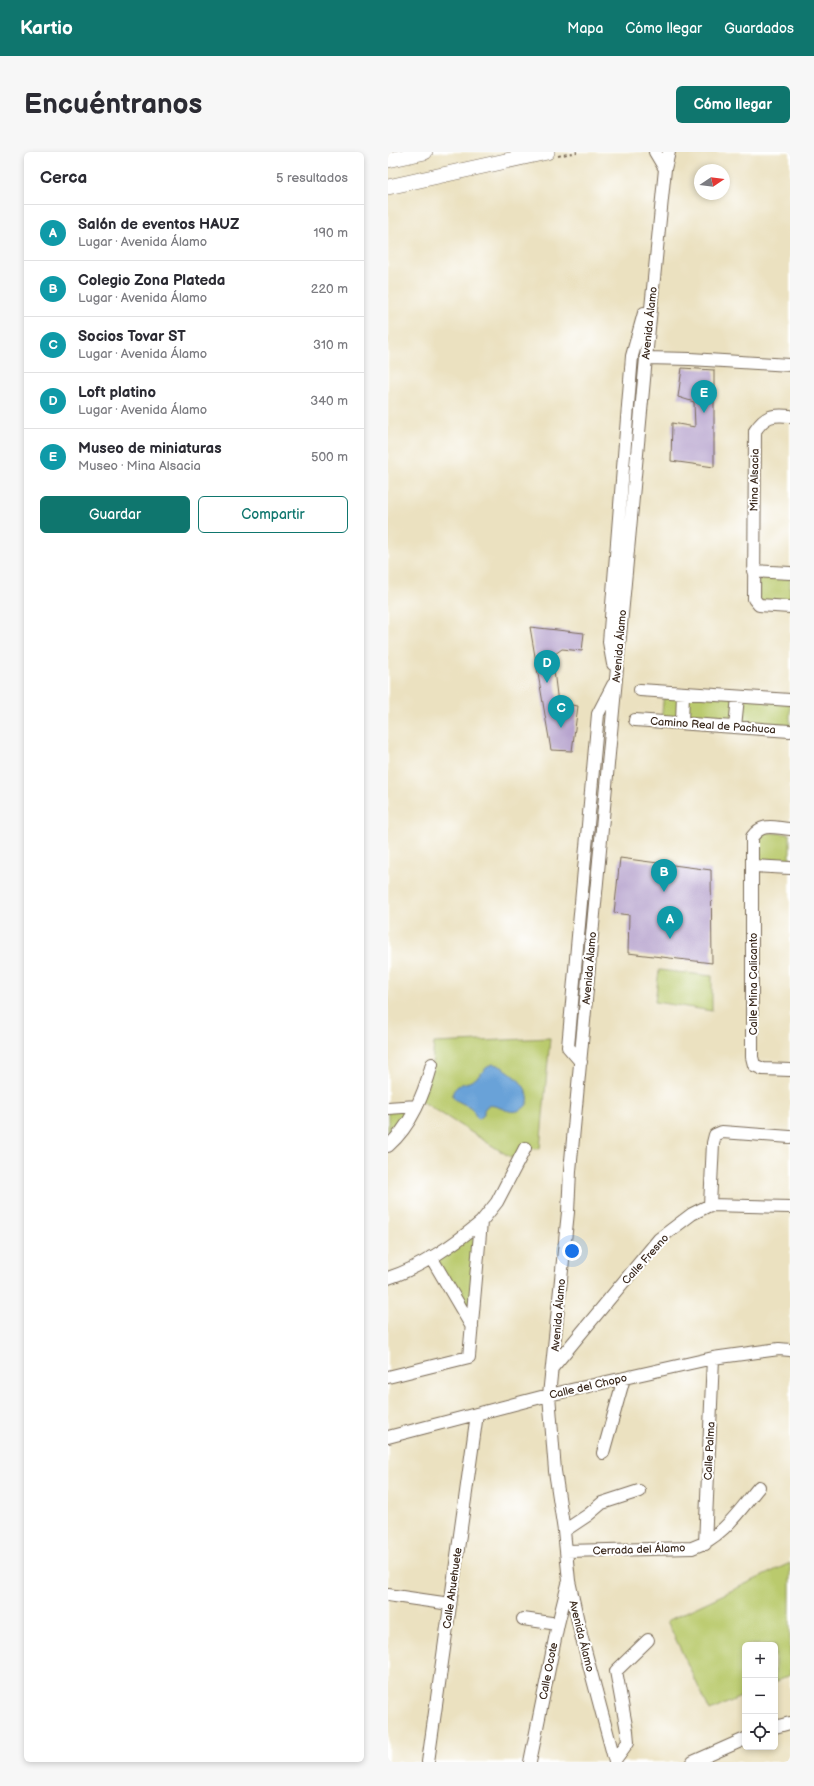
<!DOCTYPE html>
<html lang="es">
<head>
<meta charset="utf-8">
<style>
	:root { --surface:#fff; --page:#f7f7f7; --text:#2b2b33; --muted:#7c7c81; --line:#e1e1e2; --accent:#0f766e }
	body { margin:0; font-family:"Balsamiq Sans",sans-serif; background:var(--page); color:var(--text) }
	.controls { position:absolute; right:12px; bottom:12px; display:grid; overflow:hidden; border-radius:6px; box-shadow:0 2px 6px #0003 }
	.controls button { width:36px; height:36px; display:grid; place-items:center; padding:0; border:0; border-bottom:1px solid var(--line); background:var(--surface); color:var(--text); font:20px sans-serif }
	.compass { position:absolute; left:306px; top:12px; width:36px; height:36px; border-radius:50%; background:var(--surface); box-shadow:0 2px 6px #0003; rotate:77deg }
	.you { position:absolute; left:184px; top:1099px; width:14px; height:14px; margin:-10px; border:3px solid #fff; border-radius:50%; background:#1a73e8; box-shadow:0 0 0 6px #1a73e833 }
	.badge { display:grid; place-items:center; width:26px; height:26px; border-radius:50%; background:var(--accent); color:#fff; font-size:13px; font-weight:700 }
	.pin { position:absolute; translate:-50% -33px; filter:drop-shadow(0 1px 2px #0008) }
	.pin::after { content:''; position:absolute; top:21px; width:14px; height:12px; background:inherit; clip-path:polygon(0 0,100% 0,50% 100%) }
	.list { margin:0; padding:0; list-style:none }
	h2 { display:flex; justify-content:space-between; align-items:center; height:52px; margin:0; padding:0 16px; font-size:17px }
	h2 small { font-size:13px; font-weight:400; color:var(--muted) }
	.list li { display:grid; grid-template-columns:26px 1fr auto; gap:12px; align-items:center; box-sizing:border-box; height:56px; padding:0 16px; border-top:1px solid var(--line) }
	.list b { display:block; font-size:15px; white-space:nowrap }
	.list p { margin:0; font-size:13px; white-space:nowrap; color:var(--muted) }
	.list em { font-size:13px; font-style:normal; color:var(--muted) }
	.actions { display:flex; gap:8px; padding:12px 16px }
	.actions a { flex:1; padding:9px 0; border:1px solid var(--accent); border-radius:6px; text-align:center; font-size:14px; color:var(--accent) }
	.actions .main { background:var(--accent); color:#fff }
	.icon { flex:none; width:22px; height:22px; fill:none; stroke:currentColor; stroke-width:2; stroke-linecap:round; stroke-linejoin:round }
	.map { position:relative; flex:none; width:402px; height:1610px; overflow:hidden; border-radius:6px }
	header { display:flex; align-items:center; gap:24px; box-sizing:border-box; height:56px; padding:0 20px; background:var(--accent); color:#fff }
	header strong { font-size:19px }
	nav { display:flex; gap:22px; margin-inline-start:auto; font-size:14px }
	.intro { display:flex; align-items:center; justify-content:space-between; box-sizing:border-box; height:96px; padding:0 24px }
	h1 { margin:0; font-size:28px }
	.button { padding:10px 18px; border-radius:6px; background:var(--accent); color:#fff; font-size:14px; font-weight:700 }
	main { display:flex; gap:24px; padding:0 24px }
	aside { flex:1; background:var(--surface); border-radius:6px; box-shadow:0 2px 6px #0003 }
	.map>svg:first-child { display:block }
	.green { fill:#baca6d; stroke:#7a7a46 }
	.water { fill:#69a2d8; stroke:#52667b }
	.building { fill:#b7a4ce }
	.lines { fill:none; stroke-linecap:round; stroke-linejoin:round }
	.minor-casing { stroke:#796a57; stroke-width:14 }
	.major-casing { stroke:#796a57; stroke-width:16 }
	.path { stroke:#796a57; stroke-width:2; stroke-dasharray:3 3; stroke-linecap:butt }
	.minor { stroke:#fff; stroke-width:12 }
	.major { stroke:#fff; stroke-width:15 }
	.labels { text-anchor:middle; stroke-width:4; stroke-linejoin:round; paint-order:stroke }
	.street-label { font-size:11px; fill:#3b2a1e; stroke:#fff }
</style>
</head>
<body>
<header>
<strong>Kartio</strong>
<nav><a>Mapa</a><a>Cómo llegar</a><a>Guardados</a></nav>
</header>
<div class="intro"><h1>Encuéntranos</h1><a class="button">Cómo llegar</a></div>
<main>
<aside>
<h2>Cerca<small>5 resultados</small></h2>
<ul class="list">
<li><span class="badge" style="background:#0f9aa8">A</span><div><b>Salón de eventos HAUZ</b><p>Lugar · Avenida Álamo</p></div><em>190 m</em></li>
<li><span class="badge" style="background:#0f9aa8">B</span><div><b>Colegio Zona Plateda</b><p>Lugar · Avenida Álamo</p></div><em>220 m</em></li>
<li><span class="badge" style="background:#0f9aa8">C</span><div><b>Socios Tovar ST</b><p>Lugar · Avenida Álamo</p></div><em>310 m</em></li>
<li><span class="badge" style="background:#0f9aa8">D</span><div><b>Loft platino</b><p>Lugar · Avenida Álamo</p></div><em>340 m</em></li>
<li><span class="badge" style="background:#0f9aa8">E</span><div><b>Museo de miniaturas</b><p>Museo · Mina Alsacia</p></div><em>500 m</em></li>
</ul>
<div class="actions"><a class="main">Guardar</a><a>Compartir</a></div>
</aside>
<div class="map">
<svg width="402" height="1610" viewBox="0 0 402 1610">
	<rect width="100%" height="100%" fill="#fff"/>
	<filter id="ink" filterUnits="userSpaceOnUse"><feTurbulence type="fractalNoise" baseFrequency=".025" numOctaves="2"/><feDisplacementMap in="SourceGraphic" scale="8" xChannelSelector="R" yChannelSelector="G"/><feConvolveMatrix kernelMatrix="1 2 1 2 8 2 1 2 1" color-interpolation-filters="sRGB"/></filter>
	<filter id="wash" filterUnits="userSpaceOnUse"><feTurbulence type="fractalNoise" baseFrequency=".012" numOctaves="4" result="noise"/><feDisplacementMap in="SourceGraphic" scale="16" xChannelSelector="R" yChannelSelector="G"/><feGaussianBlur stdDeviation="0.9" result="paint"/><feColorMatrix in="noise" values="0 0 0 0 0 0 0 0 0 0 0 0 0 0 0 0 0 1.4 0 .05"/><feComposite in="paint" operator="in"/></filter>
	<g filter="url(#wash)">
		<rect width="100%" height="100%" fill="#ebe1c0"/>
		<path class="green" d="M 370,422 L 402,424 L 402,451 L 371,449 Z
			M 276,540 L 402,548 L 402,579 L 273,570 Z
			M 370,680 L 402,682 L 402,709 L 368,708 Z
			M 271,818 L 324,824 L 324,859 L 267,850 Z
			M 162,886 L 152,997 L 137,996 L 130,1010 L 32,948 L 44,912 L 46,891 Z
			M 29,954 L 0,994 L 0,956 Z
			M 93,1070 L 84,1175 L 43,1105 Z
			M 402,1411 L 402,1523 L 387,1530 L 387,1493 L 357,1493 L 357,1543 L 322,1559 L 279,1469 Z"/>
		<path class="water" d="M 105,912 C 119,913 155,945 134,957 C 121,965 111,951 99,954 L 96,958 L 96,963 L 91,967 L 89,966 C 86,962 86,958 82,955 C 75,951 55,946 70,934 C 74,931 81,931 85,928 C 93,924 96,915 105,912 Z"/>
		<g id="blocks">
			<path class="building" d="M 294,216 L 326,218 L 326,315 L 283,309 L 284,271 L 307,275 L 306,250 L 290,245 Z
				M 142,475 L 196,481 L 194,499 L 174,497 L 167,502 L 165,511 L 170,551 L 190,554 L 184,599 L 163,598 Z
				M 232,706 L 323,718 L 324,811 L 240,801 L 241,763 L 226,761 Z"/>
		</g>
	</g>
	<g filter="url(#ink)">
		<use href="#blocks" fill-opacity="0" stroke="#796a57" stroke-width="1"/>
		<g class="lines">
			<defs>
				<path id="minor" d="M 267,0 L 277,17
					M 258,206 L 302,207 L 402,213
					M 402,264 C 384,262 377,264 367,279 L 366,447 L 371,453 L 402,455
					M 365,419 L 402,421
					M 225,512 L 221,490 L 244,204 L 256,161
					M 252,538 L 402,548
					M 247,568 L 402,579
					M 294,571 L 295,541
					M 347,575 L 350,545
					M 402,677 C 386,676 375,670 364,685 L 364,905 L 366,913 L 375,917 L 402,918
					M 365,714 L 402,716
					M 193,910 L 180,895 L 210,562 L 225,533
					M 0,956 L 29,954
					M 0,994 C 24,973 36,942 44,912
					M 322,1053 L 325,991 L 327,983 L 334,980 L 402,985
					M 93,1070 L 109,1050 L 137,996
					M 43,1105 L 84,1175
					M 0,1126 C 32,1116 68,1091 93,1070 L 81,1205 L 0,1225
					M 165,1215 L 271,1087 L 304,1062 L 322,1053 L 402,1055
					M 0,1285 L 161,1243 L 325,1206 L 391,1197 L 402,1198
					M 215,1301 L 236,1226
					M 176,1379 L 200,1363 L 214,1351 L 251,1339
					M 317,1392 L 325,1206
					M 178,1399 L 304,1396 C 334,1386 351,1359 371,1335
					M 0,1443 L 62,1452
					M 135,1467 L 170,1472
					M 387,1575 L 402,1571
					M 227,1608 L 240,1590 L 239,1579 L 228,1519 L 260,1488
					M 40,1610 L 89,1262
					M 142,1610 L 170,1472 L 180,1432
					M 227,1610 L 193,1483 L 181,1429 L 176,1379 L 167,1319 L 161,1243 L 180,1060 L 182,1019 L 258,206 L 277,17 L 281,0
					M 305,1610 L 357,1587"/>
				<path id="major" d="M 0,8 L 37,0
					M 0,35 L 159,0"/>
			</defs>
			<use href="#minor" class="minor-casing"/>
			<use href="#major" class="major-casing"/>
			<path class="path" d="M 170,4 L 189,0"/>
			<use href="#minor" class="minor"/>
			<use href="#major" class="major"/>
		</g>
	</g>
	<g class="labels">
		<g class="street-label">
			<text transform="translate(261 171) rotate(-84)" y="4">Avenida Álamo</text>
			<text transform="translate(366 328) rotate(-89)" y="4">Mina Alsacia</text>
			<text transform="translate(231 494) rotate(-85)" y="4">Avenida Álamo</text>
			<text transform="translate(325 573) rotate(4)" y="4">Camino Real de Pachuca</text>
			<text transform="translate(201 816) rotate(-85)" y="4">Avenida Álamo</text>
			<text transform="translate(365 832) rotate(-90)" y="4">Calle Mina Calicanto</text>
			<text transform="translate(257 1107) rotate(-48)" y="4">Calle Fresno</text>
			<text transform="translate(170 1163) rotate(-85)" y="4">Avenida Álamo</text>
			<text transform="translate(200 1234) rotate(-13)" y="4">Calle del Chopo</text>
			<text transform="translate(321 1299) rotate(-87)" y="4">Calle Palma</text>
			<text transform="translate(251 1397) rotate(-2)" y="4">Cerrada del Álamo</text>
			<text transform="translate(64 1436) rotate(-82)" y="4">Calle Ahuehuete</text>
			<text transform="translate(194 1484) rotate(76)" y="4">Avenida Álamo</text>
			<text transform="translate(160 1519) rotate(-79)" y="4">Calle Ocote</text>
		</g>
	</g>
</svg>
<div class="controls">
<button>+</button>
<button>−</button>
<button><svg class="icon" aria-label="locate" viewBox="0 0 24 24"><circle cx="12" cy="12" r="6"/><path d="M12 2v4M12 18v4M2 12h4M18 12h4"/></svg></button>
</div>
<svg class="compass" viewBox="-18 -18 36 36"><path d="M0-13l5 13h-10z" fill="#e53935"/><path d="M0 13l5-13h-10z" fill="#7c7c81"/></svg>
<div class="you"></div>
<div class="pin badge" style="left:282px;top:787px;background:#0f9aa8">A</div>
<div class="pin badge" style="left:276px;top:740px;background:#0f9aa8">B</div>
<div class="pin badge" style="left:173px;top:576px;background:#0f9aa8">C</div>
<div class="pin badge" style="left:159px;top:531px;background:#0f9aa8">D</div>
<div class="pin badge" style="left:316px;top:261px;background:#0f9aa8">E</div>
</div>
</main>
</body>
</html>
